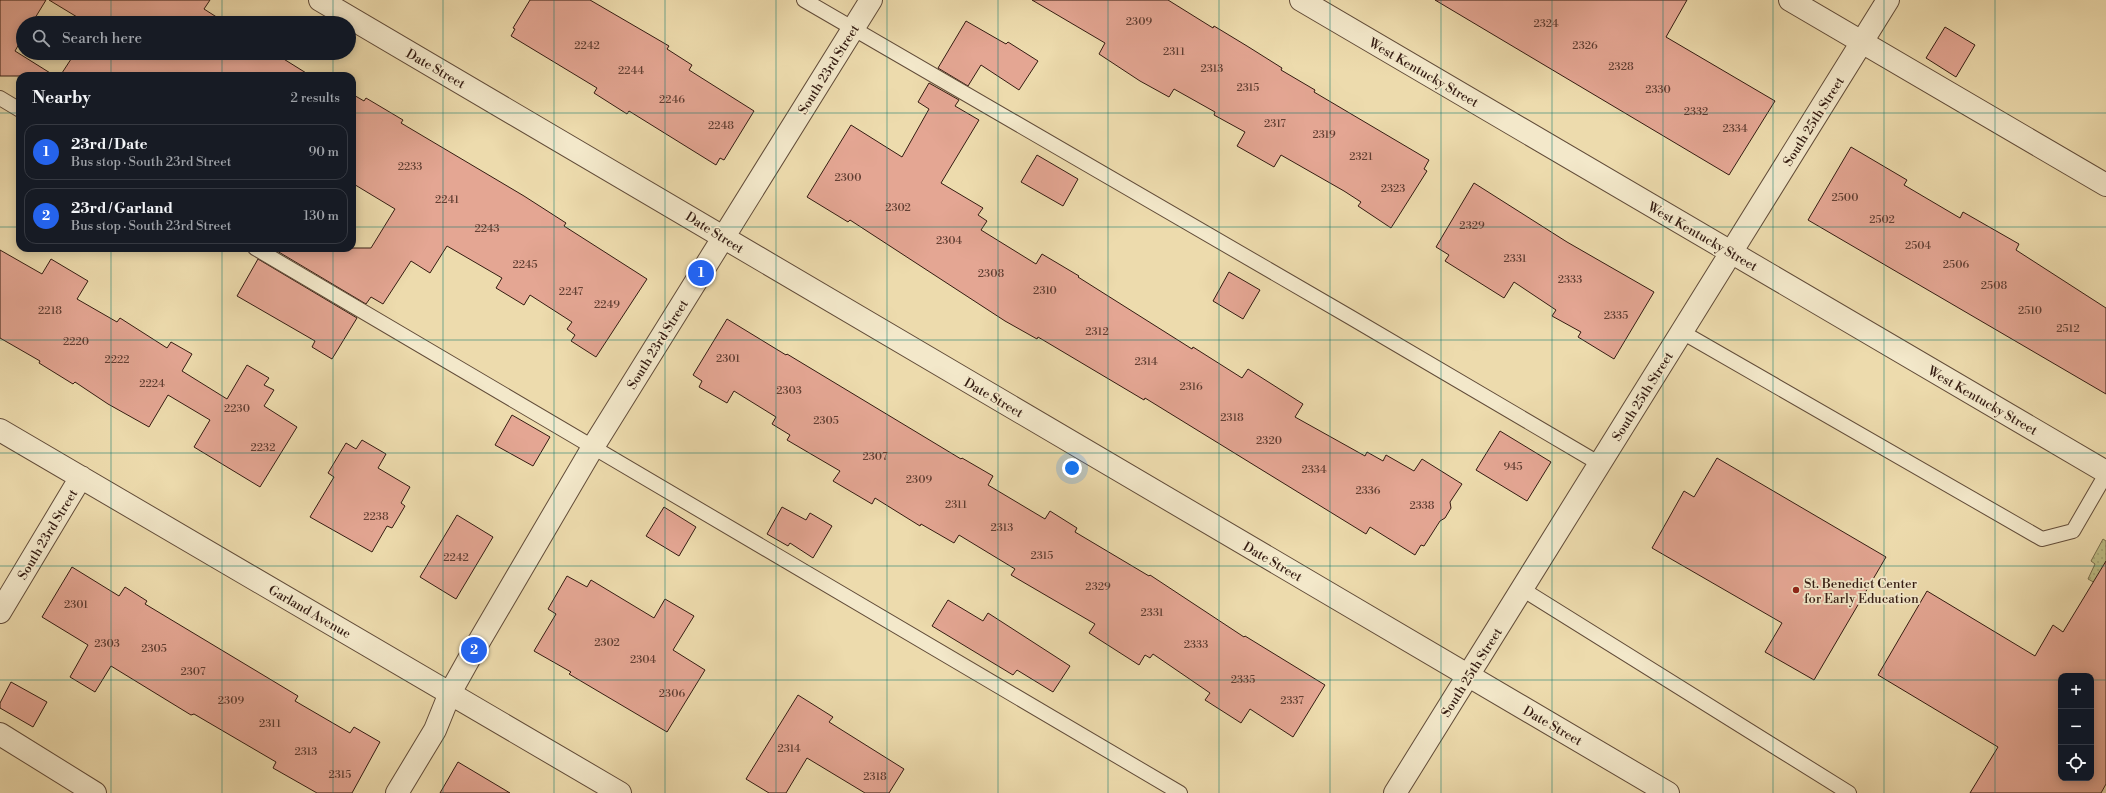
<!DOCTYPE html>
<html lang="en">
<head>
<meta charset="utf-8">
<style>
	:root { --surface:#171b24; --page:#242831; --text:#f1f3f6; --muted:#9ea1a6; --line:#363941; --accent:#2563eb }
	body { margin:0; font-family:"Libre Bodoni",serif; background:var(--page); color:var(--text) }
	.controls { position:absolute; right:12px; bottom:12px; display:grid; overflow:hidden; border-radius:8px; box-shadow:0 2px 10px #0003 }
	.controls button { width:36px; height:36px; display:grid; place-items:center; padding:0; border:0; border-bottom:1px solid var(--line); background:var(--surface); color:var(--text); font:20px sans-serif }
	.you { position:absolute; left:1072px; top:468px; width:14px; height:14px; margin:-10px; border:3px solid #fff; border-radius:50%; background:#1a73e8; box-shadow:0 0 0 6px #1a73e833 }
	.badge { display:grid; place-items:center; width:26px; height:26px; border-radius:50%; background:var(--accent); color:#fff; font-size:13px; font-weight:700 }
	.pin { position:absolute; translate:-50% -50%; border:2px solid #fff; box-shadow:0 1px 4px #0006 }
	.list { margin:0; padding:0; list-style:none }
	h2 { display:flex; justify-content:space-between; align-items:center; height:52px; margin:0; padding:0 16px; font-size:17px }
	h2 small { font-size:13px; font-weight:400; color:var(--muted) }
	.list li { display:grid; grid-template-columns:26px 1fr auto; gap:12px; align-items:center; box-sizing:border-box; height:56px; margin:0 8px 8px; padding:0 8px; border:1px solid var(--line); border-radius:12px }
	.list b { display:block; font-size:15px; white-space:nowrap }
	.list p { margin:0; font-size:13px; white-space:nowrap; color:var(--muted) }
	.list em { font-size:13px; font-style:normal; color:var(--muted) }
	.icon { flex:none; width:22px; height:22px; fill:none; stroke:currentColor; stroke-width:2; stroke-linecap:round; stroke-linejoin:round }
	.map { position:relative; flex:none; width:2106px; height:793px; overflow:hidden }
	.search { position:absolute; background:var(--surface); box-shadow:0 2px 10px #0003; left:16px; top:16px; width:340px; height:44px; display:flex; align-items:center; gap:10px; box-sizing:border-box; padding:0 14px; border-radius:22px; color:var(--muted); font-size:15px }
	.panel { position:absolute; background:var(--surface); box-shadow:0 2px 10px #0003; left:16px; top:72px; width:340px; height:180px; border-radius:12px }
	.map>svg:first-child { display:block }
	.park { fill:url(#park-dots); stroke:#796d4c }
	.building { fill:#e4a693; stroke:#341c12; fill-rule:evenodd }
	.lines { fill:none; stroke-linecap:round; stroke-linejoin:round }
	.service-casing { stroke:#624c39; stroke-width:16 }
	.minor-casing { stroke:#624c39; stroke-width:24 }
	.service { stroke:#f3e8ca; stroke-width:14 }
	.minor { stroke:#f3e8ca; stroke-width:22 }
	.grid { fill:none; stroke:#0f766e; stroke-width:1; stroke-opacity:0.55 }
	.poi-dot { fill:#8f2418; stroke:#f3e8ca; stroke-width:1.5 }
	.labels { text-anchor:middle; stroke-width:3.5; stroke-linejoin:round; paint-order:stroke }
	.number-label { font-size:11px; fill:#603e32 }
	.street-label { font-size:13px; fill:#341c12; stroke:#f3e8ca }
	.poi-label { font-size:13px; fill:#341c12; stroke:#f3e8ca; text-anchor:start }
</style>
</head>
<body>
<div class="map">
<svg width="2106" height="793" viewBox="0 0 2106 793">
	<defs>
		<pattern id="park-dots" width="8" height="8" patternUnits="userSpaceOnUse"><rect width="8" height="8" fill="#bebe86"/><path d="M2 2h.1M6 6h.1" fill="none" stroke="#a4a373" stroke-width="1.8" stroke-linecap="round"/></pattern>
	</defs>
	<rect width="100%" height="100%" fill="#eddbad"/>
	<filter id="stains"><feTurbulence type="fractalNoise" baseFrequency=".005" numOctaves="4"/><feColorMatrix values="0 0 0 0 .2 0 0 0 0 .09 0 0 0 0 .02 0 0 0 .5 -.17"/></filter>
	<radialGradient id="worn" r=".72"><stop offset=".6" stop-color="#630" stop-opacity="0"/><stop offset="1" stop-color="#630" stop-opacity=".3"/></radialGradient>
	<path class="park" d="M 2103,539 L 2106,541 L 2106,589 L 2088,579 L 2095,564 L 2091,561 Z"/>
	<path class="building" d="M 0,0 L 46,0 L 32,23 L 23,23 L 23,37 L 15,51 L 55,76 L 0,76 Z
		M 49,0 L 210,0 L 204,9 L 226,23 L 87,23 Z
		M 530,0 L 590,0 L 669,46 L 667,49 L 692,65 L 689,70 L 754,111 L 724,160 L 720,158 L 716,165 L 629,111 L 627,114 L 594,93 L 597,88 L 511,36 L 515,29 L 513,28 Z
		M 1032,0 L 1168,0 L 1213,28 L 1214,26 L 1247,46 L 1282,68 L 1281,70 L 1315,90 L 1314,92 L 1429,160 L 1424,169 L 1427,171 L 1391,228 L 1358,206 L 1361,202 L 1344,191 L 1281,155 L 1274,167 L 1237,146 L 1245,132 L 1214,115 L 1215,112 L 1174,89 L 1169,97 L 1140,81 L 1099,54 L 1105,43 Z
		M 1435,0 L 1687,0 L 1666,37 L 1775,101 L 1729,175 Z
		M 966,21 L 1006,44 L 1008,42 L 1038,61 L 1019,90 L 981,65 L 968,86 L 938,68 Z
		M 1945,27 L 1975,45 L 1956,77 L 1926,58 Z
		M 75,53 L 274,53 L 311,76 L 60,76 Z
		M 929,83 L 959,100 L 955,106 L 979,120 L 941,183 L 983,208 L 978,215 L 987,221 L 981,230 L 1036,264 L 1042,254 L 1079,276 L 1078,277 L 1192,349 L 1193,347 L 1242,378 L 1248,369 L 1303,404 L 1295,417 L 1365,456 L 1367,452 L 1383,461 L 1386,455 L 1414,471 L 1422,459 L 1462,484 L 1450,502 L 1451,508 L 1445,518 L 1440,521 L 1424,546 L 1421,545 L 1415,555 L 1370,527 L 1366,534 L 1145,398 L 1144,400 L 1038,337 L 1037,339 L 1005,321 L 850,220 L 848,222 L 807,197 L 851,125 L 902,157 L 929,109 L 918,102 Z
		M 352,94 L 364,101 L 366,98 L 403,120 L 401,123 L 524,196 L 566,223 L 564,226 L 647,279 L 596,357 L 571,341 L 575,335 L 567,329 L 572,322 L 530,295 L 524,305 L 496,288 L 502,278 L 447,246 L 430,273 L 411,261 L 383,304 L 371,297 L 366,304 L 272,248 L 371,248 L 395,209 L 352,183 Z
		M 1851,147 L 1907,180 L 1904,185 L 1960,218 L 1963,212 L 2019,244 L 2016,250 L 2106,308 L 2106,394 L 1808,220 Z
		M 1037,155 L 1078,179 L 1063,206 L 1021,182 Z
		M 1474,183 L 1567,242 L 1654,292 L 1614,359 L 1578,337 L 1581,332 L 1552,316 L 1556,310 L 1514,282 L 1504,298 L 1445,261 L 1449,255 L 1436,247 Z
		M 0,250 L 42,274 L 51,259 L 88,281 L 77,299 L 117,322 L 120,318 L 167,348 L 171,342 L 192,354 L 182,371 L 227,399 L 247,365 L 269,378 L 264,385 L 274,390 L 264,406 L 297,427 L 260,487 L 194,447 L 210,420 L 168,395 L 149,427 L 108,404 L 75,382 L 73,384 L 39,363 L 40,361 L 0,338 Z
		M 258,259 L 357,318 L 332,359 L 312,347 L 315,341 L 237,296 Z
		M 1229,272 L 1260,290 L 1243,319 L 1213,301 Z
		M 727,319 L 786,355 L 787,354 L 961,459 L 962,458 L 993,476 L 988,485 L 1045,519 L 1050,511 L 1077,528 L 1075,532 L 1149,576 L 1150,575 L 1244,637 L 1245,636 L 1325,685 L 1293,737 L 1250,709 L 1241,723 L 1205,700 L 1210,693 L 1153,654 L 1150,658 L 1145,655 L 1139,665 L 1089,633 L 1095,624 L 1011,575 L 1015,569 L 959,535 L 954,543 L 921,524 L 920,526 L 875,498 L 872,504 L 833,481 L 840,471 L 787,440 L 790,435 L 772,424 L 776,417 L 734,391 L 727,403 L 699,387 L 702,381 L 693,375 Z
		M 512,415 L 550,437 L 533,466 L 495,445 Z
		M 1500,431 L 1551,462 L 1527,501 L 1476,470 Z
		M 362,440 L 386,454 L 378,468 L 410,487 L 401,503 L 405,506 L 392,528 L 387,526 L 372,552 L 310,517 L 334,477 L 328,473 L 346,443 L 356,449 Z
		M 1717,458 L 1886,557 L 1814,680 L 1765,652 L 1782,623 L 1652,548 L 1684,491 L 1694,497 Z
		M 664,507 L 696,527 L 679,556 L 646,536 Z
		M 782,507 L 806,520 L 810,513 L 832,526 L 813,558 L 790,543 L 788,546 L 767,534 Z
		M 457,515 L 493,537 L 456,599 L 420,577 Z
		M 2106,561 L 2106,784 L 2101,793 L 1970,793 L 1998,747 L 1878,675 L 1927,591 L 2035,656 L 2053,625 L 2063,632 ZM 2061,676 L 2091,676 L 2091,778 L 2061,778 Z
		M 72,567 L 119,596 L 125,587 L 147,601 L 145,604 L 298,696 L 295,701 L 350,733 L 354,727 L 380,742 L 352,793 L 317,793 L 273,768 L 276,762 L 194,714 L 191,715 L 111,666 L 95,692 L 70,677 L 88,645 L 42,617 Z
		M 567,576 L 587,587 L 591,580 L 654,618 L 665,599 L 694,616 L 673,650 L 705,670 L 667,732 L 569,674 L 571,672 L 534,651 L 556,614 L 548,609 Z
		M 948,600 L 983,621 L 988,613 L 1070,666 L 1053,692 L 1017,670 L 1013,675 L 932,626 Z
		M 11,682 L 47,702 L 33,727 L 0,708 L 0,703 Z
		M 798,695 L 833,717 L 829,722 L 904,769 L 889,793 L 865,793 L 807,758 L 786,793 L 769,793 L 746,779 Z
		M 458,762 L 510,793 L 440,793 Z"/>
	<g class="lines">
		<defs>
			<path id="service" d="M 804,0 L 1350,317 L 1600,464
				M 0,98 L 20,110
				M 255,248 L 1180,793
				M 1682,332 L 2042,539 L 2073,531 L 2106,474
				M 1522,589 L 1849,793"/>
			<path id="minor" d="M 320,0 L 1668,793
				M 1301,0 L 2106,472
				M 1790,0 L 2106,185
				M 0,430 L 620,793
				M 0,612 L 81,477
				M 0,734 L 95,793
				M 397,793 L 435,730 L 450,693 L 474,650 L 593,447 L 871,0
				M 1395,793 L 1888,0"/>
		</defs>
		<use href="#service" class="service-casing"/>
		<use href="#minor" class="minor-casing"/>
		<use href="#service" class="service"/>
		<use href="#minor" class="minor"/>
	</g>
	<path class="grid" d="M 111,0 L 111,23M 222,0 L 222,23M 333,0 L 333,23M 443,0 L 443,793M 554,0 L 554,793M 665,0 L 665,793M 776,0 L 776,793M 887,0 L 887,793M 998,0 L 998,793M 1108,0 L 1108,793M 1219,0 L 1219,793M 1330,0 L 1330,793M 1441,0 L 1441,793M 1552,0 L 1552,793M 1663,0 L 1663,793M 1773,0 L 1773,793M 1884,0 L 1884,793M 1995,0 L 1995,793M 111,53 L 111,76M 222,53 L 222,76M 333,53 L 333,76M 0,113 L 20,113M 352,113 L 2106,113M 0,227 L 20,227M 352,227 L 2106,227M 111,248 L 111,793M 222,248 L 222,793M 333,248 L 333,793M 0,340 L 2106,340M 0,453 L 2106,453M 0,566 L 2106,566M 0,680 L 2061,680M 2091,680 L 2106,680"/>
	<circle class="poi-dot" cx="1796" cy="590" r="4"/>
	<g class="labels">
		<g class="number-label">
			<text x="1139" y="25">2309</text>
			<text x="1546" y="27">2324</text>
			<text x="587" y="49">2242</text>
			<text x="1585" y="49">2326</text>
			<text x="1174" y="55">2311</text>
			<text x="1621" y="70">2328</text>
			<text x="1212" y="72">2313</text>
			<text x="631" y="74">2244</text>
			<text x="1248" y="91">2315</text>
			<text x="1658" y="93">2330</text>
			<text x="672" y="103">2246</text>
			<text x="1696" y="115">2332</text>
			<text x="1275" y="127">2317</text>
			<text x="721" y="129">2248</text>
			<text x="1735" y="132">2334</text>
			<text x="1324" y="138">2319</text>
			<text x="1361" y="160">2321</text>
			<text x="410" y="170">2233</text>
			<text x="848" y="181">2300</text>
			<text x="1393" y="192">2323</text>
			<text x="1845" y="201">2500</text>
			<text x="447" y="203">2241</text>
			<text x="898" y="211">2302</text>
			<text x="1882" y="223">2502</text>
			<text x="1472" y="229">2329</text>
			<text x="487" y="232">2243</text>
			<text x="949" y="244">2304</text>
			<text x="1918" y="249">2504</text>
			<text x="1515" y="262">2331</text>
			<text x="525" y="268">2245</text>
			<text x="1956" y="268">2506</text>
			<text x="991" y="277">2308</text>
			<text x="1570" y="283">2333</text>
			<text x="1994" y="289">2508</text>
			<text x="1045" y="294">2310</text>
			<text x="571" y="295">2247</text>
			<text x="607" y="308">2249</text>
			<text x="50" y="314">2218</text>
			<text x="2030" y="314">2510</text>
			<text x="1616" y="319">2335</text>
			<text x="2068" y="332">2512</text>
			<text x="1097" y="335">2312</text>
			<text x="76" y="345">2220</text>
			<text x="728" y="362">2301</text>
			<text x="117" y="363">2222</text>
			<text x="1146" y="365">2314</text>
			<text x="152" y="387">2224</text>
			<text x="1191" y="390">2316</text>
			<text x="789" y="394">2303</text>
			<text x="237" y="412">2230</text>
			<text x="1232" y="421">2318</text>
			<text x="826" y="424">2305</text>
			<text x="1269" y="444">2320</text>
			<text x="263" y="451">2232</text>
			<text x="875" y="460">2307</text>
			<text x="1513" y="470">945</text>
			<text x="1314" y="473">2334</text>
			<text x="919" y="483">2309</text>
			<text x="1368" y="494">2336</text>
			<text x="956" y="508">2311</text>
			<text x="1422" y="509">2338</text>
			<text x="376" y="520">2238</text>
			<text x="1002" y="531">2313</text>
			<text x="1042" y="559">2315</text>
			<text x="456" y="561">2242</text>
			<text x="1098" y="590">2329</text>
			<text x="76" y="608">2301</text>
			<text x="1152" y="616">2331</text>
			<text x="607" y="646">2302</text>
			<text x="107" y="647">2303</text>
			<text x="1196" y="648">2333</text>
			<text x="154" y="652">2305</text>
			<text x="643" y="663">2304</text>
			<text x="193" y="675">2307</text>
			<text x="1243" y="683">2335</text>
			<text x="672" y="697">2306</text>
			<text x="231" y="704">2309</text>
			<text x="1292" y="704">2337</text>
			<text x="270" y="727">2311</text>
			<text x="789" y="752">2314</text>
			<text x="306" y="755">2313</text>
			<text x="340" y="778">2315</text>
			<text x="875" y="780">2318</text>
		</g>
		<g class="street-label">
			<text transform="translate(436 68) rotate(30)" y="5">Date Street</text>
			<text transform="translate(828 69) rotate(-58)" y="5">South 23rd Street</text>
			<text transform="translate(1424 72) rotate(30)" y="5">West Kentucky Street</text>
			<text transform="translate(1813 121) rotate(-58)" y="5">South 25th Street</text>
			<text transform="translate(715 232) rotate(32)" y="5">Date Street</text>
			<text transform="translate(1703 236) rotate(30)" y="5">West Kentucky Street</text>
			<text transform="translate(657 344) rotate(-58)" y="5">South 23rd Street</text>
			<text transform="translate(1642 396) rotate(-58)" y="5">South 25th Street</text>
			<text transform="translate(994 397) rotate(30)" y="5">Date Street</text>
			<text transform="translate(1983 400) rotate(30)" y="5">West Kentucky Street</text>
			<text transform="translate(47 534) rotate(-59)" y="5">South 23rd Street</text>
			<text transform="translate(1273 561) rotate(30)" y="5">Date Street</text>
			<text transform="translate(310 611) rotate(30)" y="5">Garland Avenue</text>
			<text transform="translate(1471 672) rotate(-58)" y="5">South 25th Street</text>
			<text transform="translate(1553 725) rotate(30)" y="5">Date Street</text>
		</g>
		<g class="poi-label">
			<text x="1804" y="588">St. Benedict Center<tspan x="1804" dy="15">for Early Education</tspan></text>
		</g>
	</g>
	<rect width="100%" height="100%" filter="url(#stains)"/>
	<rect width="100%" height="100%" fill="url(#worn)"/>
</svg>
<div class="controls">
<button>+</button>
<button>−</button>
<button><svg class="icon" aria-label="locate" viewBox="0 0 24 24"><circle cx="12" cy="12" r="6"/><path d="M12 2v4M12 18v4M2 12h4M18 12h4"/></svg></button>
</div>
<div class="you"></div>
<div class="pin badge" style="left:701px;top:273px">1</div>
<div class="pin badge" style="left:474px;top:650px">2</div>
<div class="search"><svg class="icon" aria-label="search" viewBox="0 0 24 24"><circle cx="10" cy="10" r="6"/><path d="M15 15l6 6"/></svg>Search here</div>
<section class="panel">
<h2>Nearby<small>2 results</small></h2>
<ul class="list">
<li><span class="badge">1</span><div><b>23rd / Date</b><p>Bus stop · South 23rd Street</p></div><em>90 m</em></li>
<li><span class="badge">2</span><div><b>23rd / Garland</b><p>Bus stop · South 23rd Street</p></div><em>130 m</em></li>
</ul>
</section>
</div>
</body>
</html>
